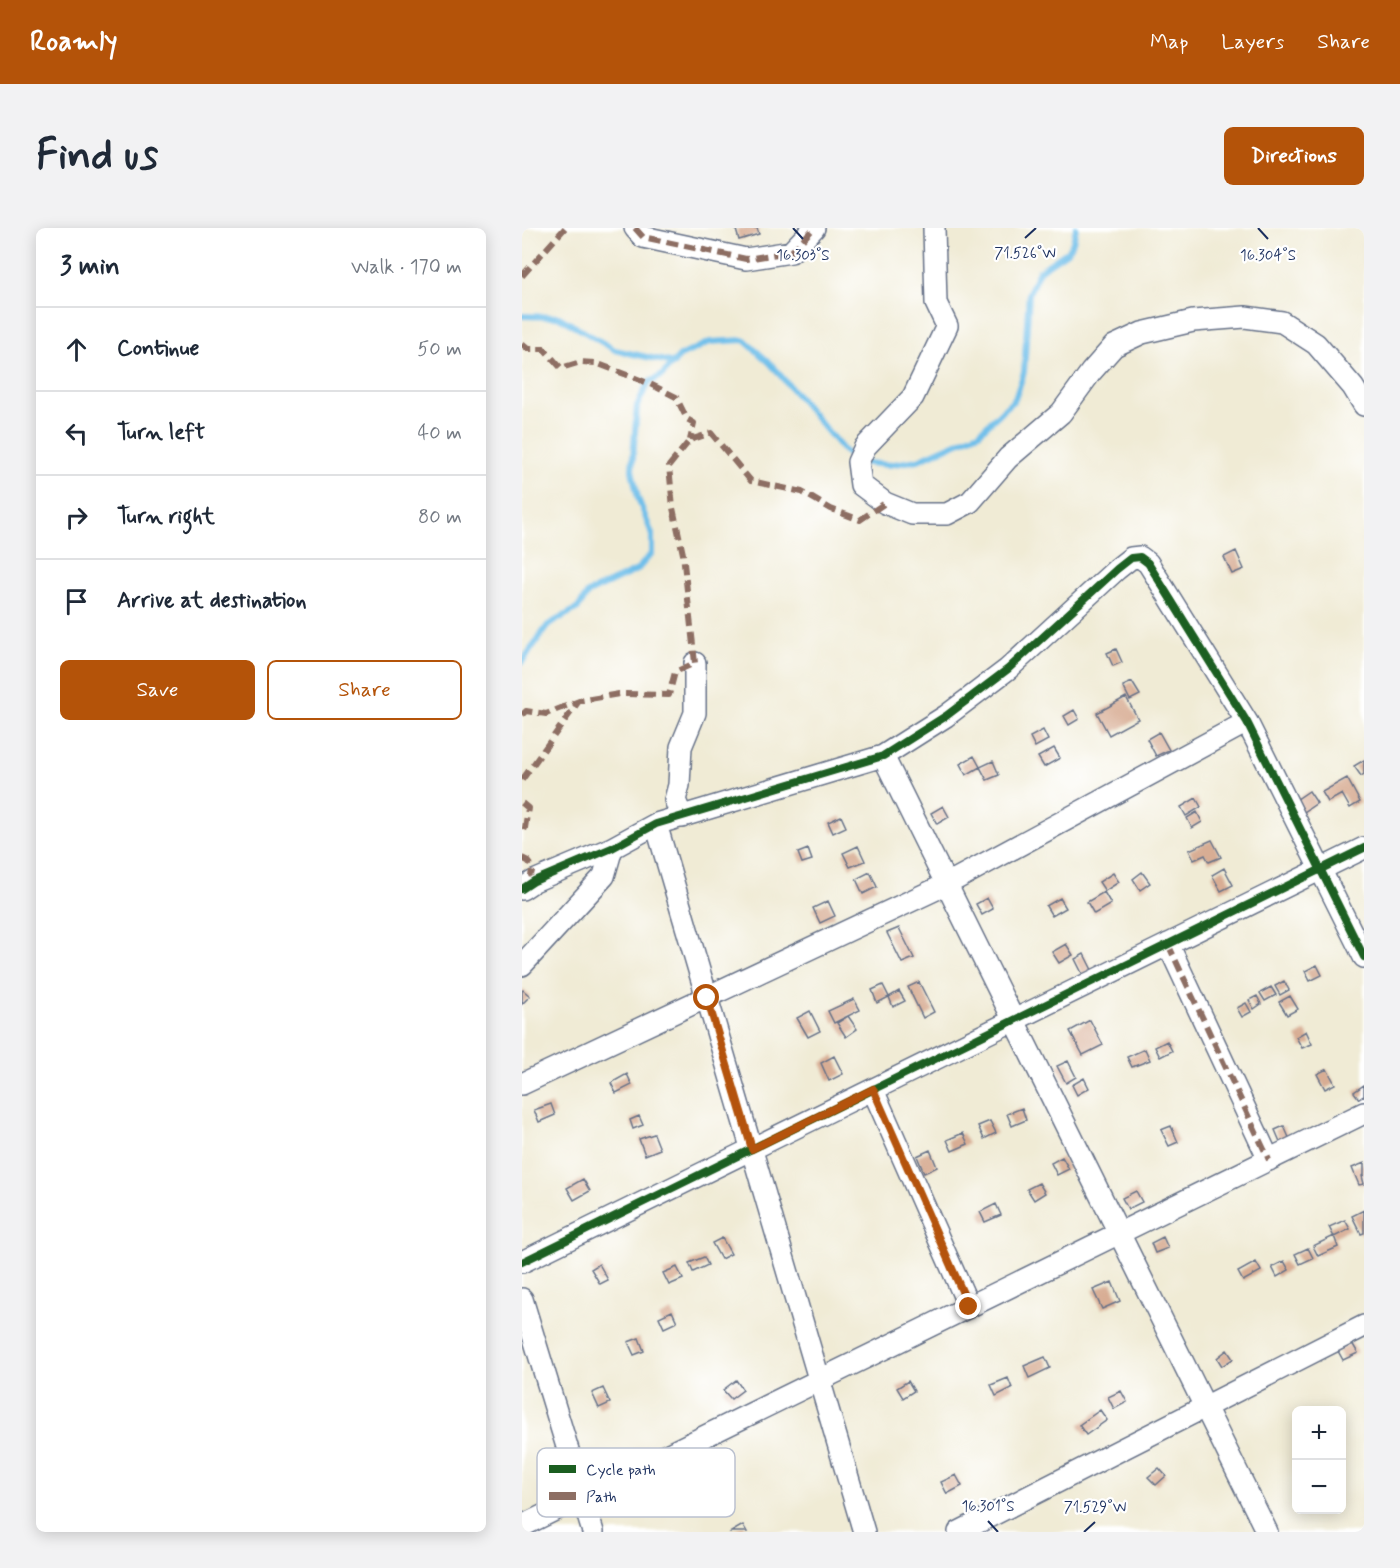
<!DOCTYPE html>
<html lang="en">
<head>
<meta charset="utf-8">
<style>
	:root { --surface:#fff; --page:#f2f2f3; --text:#1f2937; --muted:#747a83; --line:#e0e1e3; --accent:#b45309 }
	body { margin:0; font-family:Mynerve,sans-serif; background:var(--page); color:var(--text) }
	.controls { position:absolute; right:18px; bottom:18px; display:grid; overflow:hidden; border-radius:9px; box-shadow:0 3px 15px #0003 }
	.controls button { width:54px; height:54px; display:grid; place-items:center; padding:0; border:0; border-bottom:2px solid var(--line); background:var(--surface); color:var(--text); font:30px sans-serif }
	.stop { position:absolute; width:18px; height:18px; margin:-14px; border:4px solid #b45309; border-radius:50%; background:#fff }
	.stop.end { background:#b45309; border-color:#fff; box-shadow:0 2px 6px #0008 }
	.list { margin:0; padding:0; list-style:none }
	h2 { display:flex; justify-content:space-between; align-items:center; height:78px; margin:0; padding:0 24px; font-size:26px }
	h2 small { font-size:20px; font-weight:400; color:var(--muted) }
	.list li { display:grid; grid-template-columns:39px 1fr auto; gap:18px; align-items:center; box-sizing:border-box; height:84px; padding:0 24px; border-top:2px solid var(--line) }
	.list b { display:block; font-size:22px; white-space:nowrap }
	.list em { font-size:20px; font-style:normal; color:var(--muted) }
	.actions { display:flex; gap:12px; padding:18px 24px }
	.actions a { flex:1; padding:14px 0; border:2px solid var(--accent); border-radius:9px; text-align:center; font-size:21px; color:var(--accent) }
	.actions .main { background:var(--accent); color:#fff }
	.icon { flex:none; width:33px; height:33px; fill:none; stroke:currentColor; stroke-width:2; stroke-linecap:round; stroke-linejoin:round }
	.map { position:relative; flex:none; width:842px; height:1304px; overflow:hidden; border-radius:9px }
	header { display:flex; align-items:center; gap:36px; box-sizing:border-box; height:84px; padding:0 30px; background:var(--accent); color:#fff }
	header strong { font-size:28px }
	nav { display:flex; gap:33px; margin-inline-start:auto; font-size:21px }
	.intro { display:flex; align-items:center; justify-content:space-between; box-sizing:border-box; height:144px; padding:0 36px }
	h1 { margin:0; font-size:42px }
	.button { padding:15px 27px; border-radius:9px; background:var(--accent); color:#fff; font-size:21px; font-weight:700 }
	main { display:flex; gap:36px; padding:0 36px }
	aside { flex:1; background:var(--surface); border-radius:9px; box-shadow:0 3px 15px #0003 }
	.map>svg:first-child { display:block }
	.lines { fill:none; stroke-linecap:round; stroke-linejoin:round }
	.stream { stroke:#6fbfea; stroke-width:6 }
	.building { fill:#d8ad94 }
	.street-casing { stroke:#667188; stroke-width:24 }
	.street { stroke:#fff; stroke-width:21 }
	.quiet { stroke:#8d6e63; stroke-width:6; stroke-dasharray:12 6; stroke-linecap:butt }
	.cycleway-casing { stroke:#fff; stroke-width:11 }
	.cycleway { stroke:#1b5e20; stroke-width:8 }
	.route { stroke:#b45309; stroke-width:8 }
	.ticks { fill:none; stroke:#1b2f5e; stroke-width:2 }
	.key { fill:#fff; stroke:#bbc1cf; stroke-width:1.5 }
	.key-label { font-size:16px; fill:#1b2f5e }
	.ticks-label { font-size:15px; text-anchor:middle; fill:#1b2f5e; stroke:#fff; stroke-width:4.5; stroke-linejoin:round; paint-order:stroke }
</style>
</head>
<body>
<header>
<strong>Roamly</strong>
<nav><a>Map</a><a>Layers</a><a>Share</a></nav>
</header>
<div class="intro"><h1>Find us</h1><a class="button">Directions</a></div>
<main>
<aside>
<h2>3 min<small>Walk · 170 m</small></h2>
<ul class="list">
<li><svg class="icon" aria-label="ahead" viewBox="0 0 24 24"><path d="M12 20V5M6 11l6-6 6 6"/></svg><div><b>Continue</b></div><em>50 m</em></li>
<li><svg class="icon" aria-label="left" viewBox="0 0 24 24"><path d="M17 20v-9H6M10 6l-5 5 5 5"/></svg><div><b>Turn left</b></div><em>40 m</em></li>
<li><svg class="icon" aria-label="right" viewBox="0 0 24 24"><path d="M7 20v-9h11M14 6l5 5-5 5"/></svg><div><b>Turn right</b></div><em>80 m</em></li>
<li><svg class="icon" aria-label="arrive" viewBox="0 0 24 24"><path d="M6 21V4h12l-3 4 3 4H6"/></svg><div><b>Arrive at destination</b></div></li>
</ul>
<div class="actions"><a class="main">Save</a><a>Share</a></div>
</aside>
<div class="map">
<svg width="842" height="1304" viewBox="0 0 842 1304">
	<rect width="100%" height="100%" fill="#fff"/>
	<filter id="ink" filterUnits="userSpaceOnUse"><feTurbulence type="fractalNoise" baseFrequency=".0167" numOctaves="2"/><feDisplacementMap in="SourceGraphic" scale="12" xChannelSelector="R" yChannelSelector="G"/><feConvolveMatrix kernelMatrix="1 2 1 2 8 2 1 2 1" color-interpolation-filters="sRGB"/></filter>
	<filter id="wash" filterUnits="userSpaceOnUse"><feTurbulence type="fractalNoise" baseFrequency=".008" numOctaves="4" result="noise"/><feDisplacementMap in="SourceGraphic" scale="24" xChannelSelector="R" yChannelSelector="G"/><feGaussianBlur stdDeviation="1.35" result="paint"/><feColorMatrix in="noise" values="0 0 0 0 0 0 0 0 0 0 0 0 0 0 0 0 0 1.4 0 .05"/><feComposite in="paint" operator="in"/></filter>
	<g filter="url(#wash)">
		<rect width="100%" height="100%" fill="#f0ebd5"/>
		<g class="lines">
			<path class="stream" d="M 0,88 L 37,89 L 93,122 L 152,135
				M 0,434 L 26,397 L 56,380 L 66,365 L 115,342 L 130,325 L 130,306 L 116,270 L 110,242 L 115,178 L 126,155 L 139,148 L 158,128 L 188,114 L 222,112 L 248,135 L 322,223 L 336,234 L 366,237 L 396,232 L 457,205 L 493,171 L 502,144 L 507,65 L 517,43 L 545,24 L 551,14 L 554,0"/>
		</g>
		<g id="blocks">
			<path class="building" d="M 218,0 L 235,0 L 237,6 L 217,12 L 214,2 Z
				M 714,323 L 722,341 L 710,346 L 702,329 Z
				M 594,421 L 600,434 L 591,438 L 585,425 Z
				M 610,454 L 618,467 L 608,472 L 601,458 Z
				M 604,469 L 616,491 L 587,507 L 575,485 Z
				M 552,482 L 557,491 L 547,497 L 542,488 Z
				M 521,502 L 526,512 L 513,519 L 508,509 Z
				M 637,504 L 647,522 L 634,528 L 625,511 Z
				M 532,520 L 538,530 L 522,539 L 516,529 Z
				M 452,528 L 458,539 L 444,547 L 438,536 Z
				M 842,532 L 842,546 L 839,548 L 832,538 Z
				M 471,533 L 477,547 L 465,552 L 458,539 Z
				M 825,550 L 838,574 L 828,580 L 820,566 L 806,574 L 800,564 Z
				M 787,563 L 795,575 L 779,586 L 771,574 Z
				M 674,570 L 679,579 L 664,588 L 659,579 Z
				M 421,578 L 427,589 L 415,596 L 409,585 Z
				M 675,584 L 680,594 L 670,600 L 665,590 Z
				M 319,588 L 324,599 L 311,605 L 306,594 Z
				M 690,612 L 699,629 L 687,634 L 683,627 L 672,632 L 667,622 Z
				M 336,618 L 343,633 L 328,639 L 321,625 Z
				M 286,621 L 290,632 L 280,635 L 276,625 Z
				M 702,640 L 711,657 L 699,663 L 690,647 Z
				M 348,644 L 355,659 L 341,666 L 334,651 Z
				M 620,644 L 628,655 L 618,662 L 611,651 Z
				M 591,645 L 597,654 L 583,663 L 577,654 Z
				M 582,664 L 589,676 L 572,686 L 565,674 Z
				M 465,670 L 471,681 L 460,687 L 454,676 Z
				M 538,670 L 544,680 L 530,688 L 524,678 Z
				M 306,673 L 313,688 L 298,695 L 291,680 Z
				M 377,700 L 392,730 L 380,735 L 365,705 Z
				M 544,716 L 551,727 L 537,735 L 530,724 Z
				M 562,726 L 570,742 L 561,747 L 553,731 Z
				M 795,737 L 800,747 L 788,753 L 783,743 Z
				M 762,753 L 767,762 L 758,767 L 753,758 Z
				M 397,754 L 412,784 L 401,790 L 386,759 Z
				M 361,757 L 367,769 L 355,775 L 350,762 Z
				M 749,759 L 754,767 L 743,773 L 738,765 Z
				M 1,762 L 8,768 L 0,776 L 0,763 Z
				M 377,763 L 383,773 L 371,779 L 367,769 Z
				M 735,768 L 739,776 L 732,781 L 727,772 Z
				M 768,768 L 776,781 L 765,787 L 757,774 Z
				M 332,771 L 338,782 L 312,795 L 306,783 Z
				M 724,775 L 729,784 L 720,789 L 715,780 Z
				M 288,783 L 298,803 L 286,809 L 275,790 Z
				M 326,788 L 335,801 L 324,809 L 315,795 Z
				M 568,792 L 581,817 L 561,827 L 548,803 Z
				M 784,803 L 790,816 L 780,820 L 774,809 Z
				M 645,813 L 650,823 L 638,829 L 633,819 Z
				M 623,821 L 628,832 L 610,839 L 605,829 Z
				M 312,828 L 321,846 L 307,853 L 299,835 Z
				M 546,833 L 554,849 L 544,855 L 535,838 Z
				M 805,841 L 813,856 L 803,861 L 795,846 Z
				M 105,846 L 110,857 L 94,865 L 89,855 Z
				M 562,850 L 567,860 L 555,867 L 550,857 Z
				M 842,857 L 842,868 L 837,871 L 832,864 Z
				M 29,876 L 33,887 L 17,894 L 12,882 Z
				M 500,880 L 504,892 L 490,898 L 485,886 Z
				M 117,888 L 121,897 L 111,901 L 108,892 Z
				M 468,893 L 474,905 L 462,911 L 456,898 Z
				M 649,898 L 656,914 L 647,918 L 639,902 Z
				M 762,898 L 768,912 L 759,916 L 753,902 Z
				M 441,905 L 446,916 L 430,923 L 425,912 Z
				M 132,906 L 138,921 L 123,927 L 117,911 Z
				M 408,922 L 415,939 L 402,945 L 395,928 Z
				M 540,929 L 547,941 L 535,947 L 529,935 Z
				M 842,935 L 842,947 L 840,948 L 842,956 L 837,957 L 830,940 Z
				M 61,951 L 68,963 L 52,972 L 45,960 Z
				M 517,955 L 523,965 L 512,972 L 505,961 Z
				M 614,963 L 620,974 L 606,981 L 600,970 Z
				M 474,976 L 479,987 L 463,994 L 458,984 Z
				M 842,982 L 842,1005 L 839,1006 L 830,988 Z
				M 823,992 L 828,1001 L 812,1009 L 807,999 Z
				M 812,1008 L 816,1019 L 796,1028 L 791,1018 Z
				M 641,1009 L 646,1020 L 633,1025 L 629,1015 Z
				M 200,1010 L 209,1026 L 199,1031 L 190,1015 Z
				M 786,1020 L 791,1030 L 778,1036 L 773,1026 Z
				M 182,1029 L 186,1037 L 171,1044 L 167,1035 Z
				M 762,1033 L 767,1042 L 755,1049 L 750,1039 Z
				M 734,1034 L 739,1043 L 721,1053 L 716,1044 Z
				M 77,1036 L 86,1052 L 78,1056 L 69,1041 Z
				M 155,1039 L 161,1051 L 147,1057 L 141,1045 Z
				M 590,1054 L 598,1073 L 580,1081 L 571,1062 Z
				M 150,1083 L 155,1094 L 142,1100 L 137,1089 Z
				M 117,1110 L 122,1123 L 112,1127 L 106,1114 Z
				M 830,1115 L 836,1125 L 821,1132 L 816,1123 Z
				M 705,1122 L 711,1131 L 700,1138 L 695,1130 Z
				M 523,1129 L 528,1140 L 507,1150 L 502,1138 Z
				M 486,1150 L 490,1160 L 474,1168 L 469,1157 Z
				M 214,1152 L 221,1162 L 209,1171 L 201,1162 Z
				M 386,1153 L 392,1163 L 381,1170 L 375,1160 Z
				M 81,1160 L 88,1175 L 77,1180 L 70,1165 Z
				M 599,1163 L 605,1174 L 592,1181 L 586,1169 Z
				M 578,1182 L 585,1192 L 564,1207 L 557,1197 Z
				M 637,1240 L 644,1248 L 634,1257 L 626,1249 Z
				M 434,1247 L 440,1258 L 425,1266 L 419,1254 Z
				M 221,1297 L 225,1304 L 209,1304 Z"/>
		</g>
	</g>
	<g filter="url(#ink)">
		<use href="#blocks" fill-opacity="0" stroke="#667188" stroke-width="1.5"/>
		<g class="lines">
			<defs>
				<path id="street" d="M 113,0 L 121,9 L 224,31 L 269,24 L 292,0
					M 412,0 L 414,75 L 425,98 L 391,169 L 343,219 L 336,234 L 339,257 L 363,275 L 390,286 L 425,286 L 448,274 L 486,230 L 539,185 L 569,144 L 592,118 L 620,105 L 671,93 L 723,89 L 760,94 L 794,116 L 831,159 L 842,177
					M 361,528 L 745,1304
					M 160,589 L 153,572 L 157,557 L 159,519 L 173,485 L 173,435
					M 134,596 L 342,1304
					M 0,661 L 12,653 L 90,620 L 134,596 L 361,528 L 424,488 L 486,441 L 595,341 L 609,330 L 618,329 L 626,335 L 641,359 L 725,494 L 842,729
					M 646,716 L 747,932
					M 0,737 L 82,648 L 90,620
					M 0,856 L 425,656 L 725,494
					M 351,862 L 447,1079
					M 0,1034 L 842,620
					M 0,1071 L 71,1304
					M 0,1298 L 842,885
					M 437,1304 L 842,1098"/>
			</defs>
			<use href="#street" class="street-casing"/>
			<use href="#street" class="street"/>
			<path class="quiet" d="M 113,0 L 121,9 L 224,31 L 269,24 L 292,0
				M 0,48 L 43,0
				M 0,116 L 6,121 L 22,121 L 39,140 L 59,134 L 74,135 L 126,155 L 154,169 L 165,191 L 172,195 L 168,212
				M 0,487 L 4,483 L 24,486 L 57,473 L 97,466 L 147,467 L 153,444 L 173,435 L 161,326 L 151,280 L 147,238 L 168,212 L 189,205 L 229,253 L 280,264 L 309,281 L 338,292 L 363,275
				M 0,552 L 57,473
				M 0,575 L 6,580 L 3,600 L 0,607
				M 0,630 L 6,633 L 11,639 L 9,647 L 12,653
				M 646,716 L 747,932"/>
			<defs>
				<path id="cycleway" d="M 0,661 L 12,653 L 90,620 L 134,596 L 361,528 L 424,488 L 486,441 L 595,341 L 609,330 L 618,329 L 626,335 L 641,359 L 725,494 L 842,729
					M 0,1034 L 842,620"/>
			</defs>
			<use href="#cycleway" class="cycleway-casing"/>
			<use href="#cycleway" class="cycleway"/>
		</g>
	</g>
	<g class="lines" filter="url(#ink)">
		<path class="route" d="M 185,770 L 230,921 L 351,861 L 447,1079"/>
	</g>
	<path class="ticks" d="M 271,0 L 281,11M 736,0 L 746,11M 503,10 L 514,0M 466,1293 L 476,1304M 562,1304 L 573,1294"/>
	<rect x="15" y="1220" width="198" height="69" rx="9" class="key"/>
	<rect x="27" y="1237" width="27" height="8" fill="#1b5e20"/>
	<rect x="27" y="1264" width="27" height="8" fill="#8d6e63"/>
	<g class="key-label">
		<text x="64" y="1247">Cycle path</text>
		<text x="64" y="1274">Path</text>
	</g>
	<g class="ticks-label">
		<text x="503" y="30">71.526°W</text>
		<text x="746" y="32">16.304°S</text>
		<text x="281" y="32">16.303°S</text>
		<text x="466" y="1283">16.301°S</text>
		<text x="573" y="1284">71.529°W</text>
	</g>
</svg>
<div class="controls">
<button>+</button>
<button>−</button>
</div>
<div class="stop" style="left:185px;top:770px"></div>
<div class="stop end" style="left:447px;top:1079px"></div>
</div>
</main>
</body>
</html>
